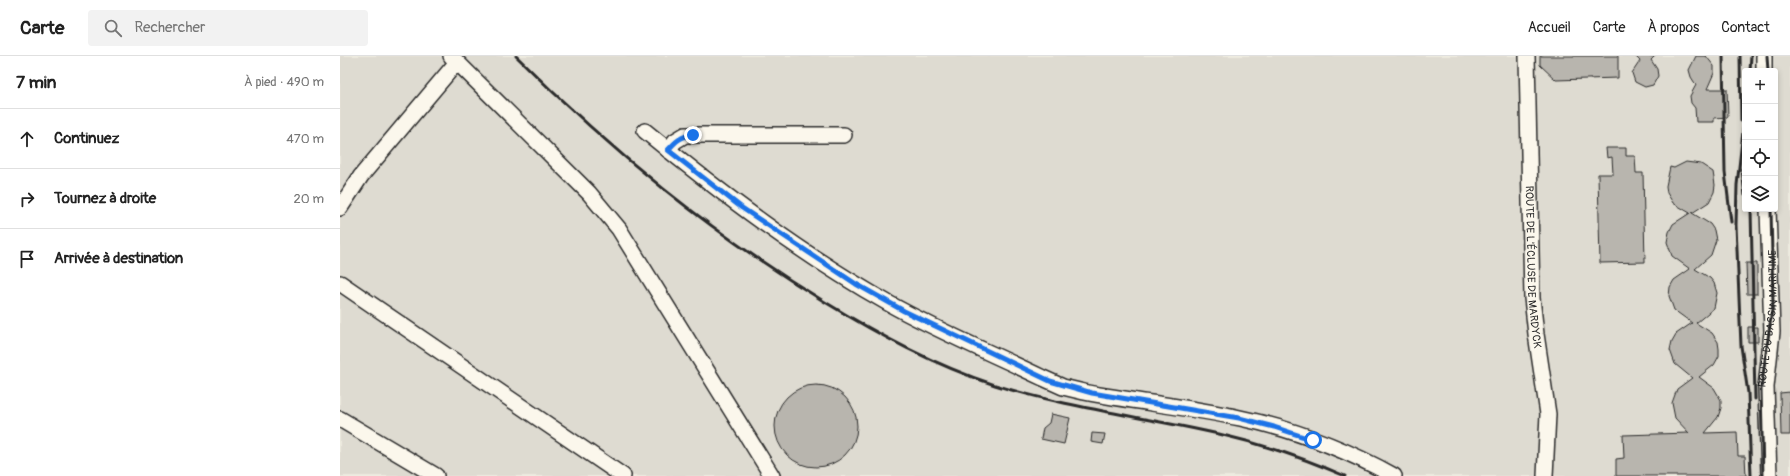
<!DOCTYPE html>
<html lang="fr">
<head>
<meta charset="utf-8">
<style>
	:root { --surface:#fff; --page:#f2f2f2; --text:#222; --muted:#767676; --line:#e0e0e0 }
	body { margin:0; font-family:Pangolin,sans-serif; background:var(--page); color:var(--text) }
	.controls { position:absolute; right:12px; top:12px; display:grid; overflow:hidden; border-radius:4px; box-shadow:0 2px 6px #0003 }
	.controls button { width:36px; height:36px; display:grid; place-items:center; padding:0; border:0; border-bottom:1px solid var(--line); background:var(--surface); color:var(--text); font:20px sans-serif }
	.stop { position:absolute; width:12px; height:12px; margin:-9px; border:3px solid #1a73e8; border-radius:50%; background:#fff }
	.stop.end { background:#1a73e8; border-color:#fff; box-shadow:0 1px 4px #0008 }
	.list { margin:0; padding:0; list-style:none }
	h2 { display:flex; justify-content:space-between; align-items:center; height:52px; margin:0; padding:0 16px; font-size:17px }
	h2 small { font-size:13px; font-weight:400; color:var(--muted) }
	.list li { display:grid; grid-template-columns:26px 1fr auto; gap:12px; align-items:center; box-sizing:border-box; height:60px; padding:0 16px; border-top:1px solid var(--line) }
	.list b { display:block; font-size:15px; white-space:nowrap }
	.list em { font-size:13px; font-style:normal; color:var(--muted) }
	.icon { flex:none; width:22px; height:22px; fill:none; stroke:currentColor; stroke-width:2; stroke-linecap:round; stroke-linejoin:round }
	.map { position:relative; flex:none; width:1450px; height:420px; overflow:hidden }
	header { display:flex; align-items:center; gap:24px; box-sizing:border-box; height:56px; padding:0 20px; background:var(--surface); border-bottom:1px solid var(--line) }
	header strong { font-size:19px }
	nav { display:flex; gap:22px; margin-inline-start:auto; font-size:14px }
	.search { width:280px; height:36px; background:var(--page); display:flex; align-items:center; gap:10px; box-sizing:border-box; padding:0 14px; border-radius:4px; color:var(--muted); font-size:15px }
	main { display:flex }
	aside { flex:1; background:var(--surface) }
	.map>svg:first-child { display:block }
	.built { fill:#dedbd1; fill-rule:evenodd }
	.building { fill:#b8b5ae; stroke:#2b2b2b }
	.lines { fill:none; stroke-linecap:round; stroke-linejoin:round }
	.minor-casing { stroke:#2b2b2b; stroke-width:18 }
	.minor { stroke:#fbf7ec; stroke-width:15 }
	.rail { stroke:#2b2b2b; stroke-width:3 }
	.route { stroke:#1a73e8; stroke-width:5 }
	.labels { text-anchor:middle; stroke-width:3; stroke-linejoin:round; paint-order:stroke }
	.street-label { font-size:11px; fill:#2b2b2b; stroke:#fbf7ec }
</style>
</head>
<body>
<header>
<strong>Carte</strong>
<div class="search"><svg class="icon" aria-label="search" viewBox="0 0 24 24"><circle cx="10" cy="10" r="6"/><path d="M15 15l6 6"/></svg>Rechercher</div>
<nav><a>Accueil</a><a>Carte</a><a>À propos</a><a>Contact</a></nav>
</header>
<main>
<aside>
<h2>7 min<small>À pied · 490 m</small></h2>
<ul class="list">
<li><svg class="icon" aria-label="ahead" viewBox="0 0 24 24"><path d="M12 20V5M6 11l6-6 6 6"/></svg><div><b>Continuez</b></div><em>470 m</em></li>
<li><svg class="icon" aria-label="right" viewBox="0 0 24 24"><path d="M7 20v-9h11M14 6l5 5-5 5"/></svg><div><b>Tournez à droite</b></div><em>20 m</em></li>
<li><svg class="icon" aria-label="arrive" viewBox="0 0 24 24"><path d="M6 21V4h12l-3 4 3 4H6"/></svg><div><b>Arrivée à destination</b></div></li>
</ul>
</aside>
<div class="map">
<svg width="1450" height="420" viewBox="0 0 1450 420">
	<rect width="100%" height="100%" fill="#eeebe0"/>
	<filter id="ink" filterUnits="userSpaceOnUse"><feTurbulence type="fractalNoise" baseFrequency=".025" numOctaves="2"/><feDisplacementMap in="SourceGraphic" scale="8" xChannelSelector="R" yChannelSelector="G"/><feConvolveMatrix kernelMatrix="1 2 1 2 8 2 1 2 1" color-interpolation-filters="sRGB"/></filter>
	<g filter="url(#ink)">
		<path class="built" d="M 0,0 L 1450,0 L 1450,420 L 0,420 ZM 1405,15 L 1435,15 L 1435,153 L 1405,153 Z"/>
		<path class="building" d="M 1200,0 L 1278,0 L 1278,22 L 1216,24 L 1200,9 Z
			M 1295,0 L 1315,0 L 1311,4 L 1317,13 L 1318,20 L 1313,29 L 1305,31 L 1295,26 L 1292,17 L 1300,5 Z
			M 1356,0 L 1366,0 L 1374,10 L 1374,17 L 1367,33 L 1387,33 L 1388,61 L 1374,62 L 1374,66 L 1356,66 L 1355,52 L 1351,47 L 1350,40 L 1356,29 L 1351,21 L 1349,14 Z
			M 1266,92 L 1286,92 L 1286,100 L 1295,100 L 1296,117 L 1303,117 L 1305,206 L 1260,207 L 1258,118 L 1273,118 L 1272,101 L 1267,102 Z
			M 1346,106 L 1361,108 L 1373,116 L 1375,129 L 1374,136 L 1369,146 L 1352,157 L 1370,168 L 1374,174 L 1376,184 L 1371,199 L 1355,213 L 1370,222 L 1374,227 L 1377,237 L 1374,252 L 1356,267 L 1372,277 L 1378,286 L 1379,293 L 1379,300 L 1374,309 L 1359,321 L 1374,332 L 1381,344 L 1381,352 L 1378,361 L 1365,377 L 1397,376 L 1398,400 L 1405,400 L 1406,420 L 1276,420 L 1276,403 L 1284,402 L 1283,379 L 1349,377 L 1335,362 L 1332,347 L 1337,333 L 1352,322 L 1335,308 L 1330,294 L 1332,285 L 1336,278 L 1352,267 L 1334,254 L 1329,240 L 1330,231 L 1334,224 L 1350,213 L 1332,200 L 1327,186 L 1329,176 L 1333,168 L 1350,157 L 1333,147 L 1327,137 L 1326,130 L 1330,111 L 1334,112 Z
			M 1406,207 L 1417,207 L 1417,238 L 1407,238 Z
			M 1408,271 L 1418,271 L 1418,286 L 1408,286 Z
			M435 370a41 41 0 1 1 82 0a41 41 0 1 1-82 0Z
			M 1450,336 L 1450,379 L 1441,379 L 1440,337 Z
			M 711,358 L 730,362 L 724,388 L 701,383 L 703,372 L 709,367 Z
			M 752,377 L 765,378 L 763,388 L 751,386 Z"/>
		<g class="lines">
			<defs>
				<g id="minor">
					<path d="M 111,0 L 249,137 L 279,173 L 432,420"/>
					<path id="s1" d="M 1187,0 L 1192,242 L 1196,278 L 1208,358 L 1205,420"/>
					<path d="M 1424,0 L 1424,15"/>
					<path d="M 305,75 C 382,138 461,198 548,247 C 598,275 651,297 703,322 L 723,331 L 744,336 C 796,346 849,351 900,362 C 953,373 1007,394 1054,420"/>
					<path d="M 328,94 L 335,85 L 345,79 L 504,79"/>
					<path d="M 0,152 L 21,120 L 117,6"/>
					<path d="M 1428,153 L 1432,276 L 1426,331 L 1429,420"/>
					<path d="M 0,227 L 283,420"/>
					<path d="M 0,363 L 96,420"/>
				</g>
			</defs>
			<use href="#minor" class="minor-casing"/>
			<use href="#minor" class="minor"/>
			<g class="rail">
				<path d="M 176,0 C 272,96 369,175 485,246 C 539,279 594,309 655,329 C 728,352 805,361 879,378 C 922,388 964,402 1005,420"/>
				<path d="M 1383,0 L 1385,116 L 1391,166"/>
				<path d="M 1400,0 L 1401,65"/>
				<path d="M 1427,0 L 1428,15"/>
				<path d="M 1410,15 L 1411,0"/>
				<path d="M 1405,58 L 1397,129 L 1396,169 L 1401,290 L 1408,337 L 1411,420"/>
				<path d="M 1402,113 L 1405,139"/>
				<path d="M 1411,153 L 1415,343"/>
				<path id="s2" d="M 1423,420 L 1421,333 L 1433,247 L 1431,153"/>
			</g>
		</g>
	</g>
	<g class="lines" filter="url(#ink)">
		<path class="route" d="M 353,79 C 341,80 336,85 328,94 L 402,152 L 516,228 L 564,255 L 710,325 L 752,337 L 899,362 L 934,371 L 973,384"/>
	</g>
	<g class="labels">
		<g class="street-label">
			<text dy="4" stroke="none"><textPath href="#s1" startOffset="211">ROUTE DE L'ÉCLUSE DE MARDYCK</textPath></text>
			<text dy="4" stroke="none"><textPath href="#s2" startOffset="158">ROUTE DU BASSIN MARITIME</textPath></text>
		</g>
	</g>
</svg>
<div class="controls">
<button>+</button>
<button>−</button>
<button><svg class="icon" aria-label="locate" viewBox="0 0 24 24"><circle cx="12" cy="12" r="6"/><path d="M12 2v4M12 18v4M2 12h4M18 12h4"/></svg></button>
<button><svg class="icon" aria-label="layers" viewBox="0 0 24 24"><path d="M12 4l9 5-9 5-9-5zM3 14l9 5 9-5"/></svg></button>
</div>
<div class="stop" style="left:973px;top:384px"></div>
<div class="stop end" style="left:353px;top:79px"></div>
</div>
</main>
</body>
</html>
